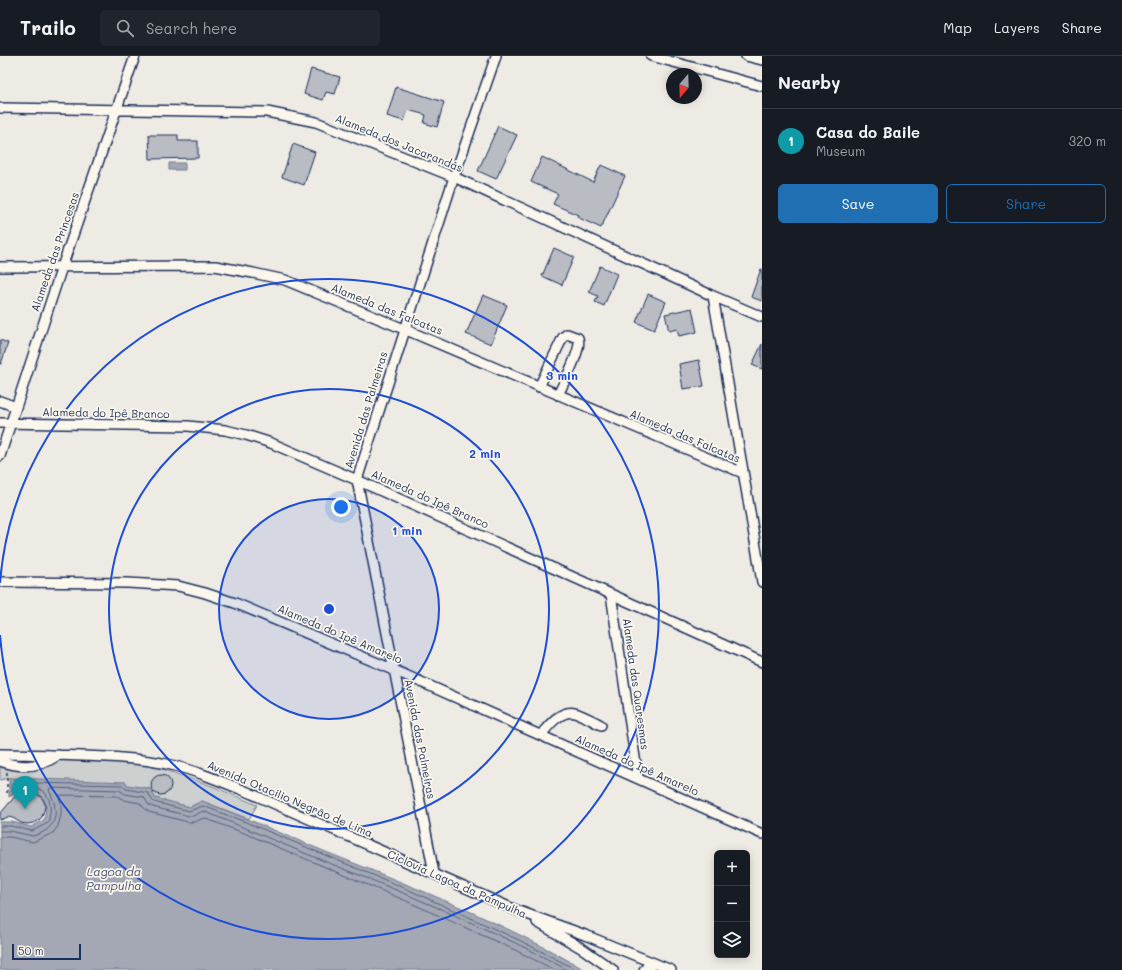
<!DOCTYPE html>
<html lang="en">
<head>
<meta charset="utf-8">
<style>
	:root { --surface:#171b24; --page:#20242c; --text:#f1f3f6; --muted:#9ea1a6; --line:#363941; --accent:#1f6fb2 }
	body { margin:0; font-family:Mali,sans-serif; background:var(--page); color:var(--text) }
	.controls { position:absolute; right:12px; bottom:12px; display:grid; overflow:hidden; border-radius:6px; box-shadow:0 2px 10px #0003 }
	.controls button { width:36px; height:36px; display:grid; place-items:center; padding:0; border:0; border-bottom:1px solid var(--line); background:var(--surface); color:var(--text); font:20px sans-serif }
	.compass { position:absolute; left:666px; top:12px; width:36px; height:36px; border-radius:50%; background:var(--surface); box-shadow:0 2px 10px #0003; rotate:199deg }
	.scale { position:absolute; left:12px; bottom:10px; width:69px; box-sizing:border-box; padding-left:4px; border:2px solid #1b2f5e; border-top:0; font-size:11px; line-height:14px; white-space:nowrap; color:#1b2f5e; -webkit-text-stroke:3px #fbf7ec; paint-order:stroke }
	.you { position:absolute; left:341px; top:451px; width:14px; height:14px; margin:-10px; border:3px solid #fff; border-radius:50%; background:#1a73e8; box-shadow:0 0 0 6px #1a73e833 }
	.badge { display:grid; place-items:center; width:26px; height:26px; border-radius:50%; background:var(--accent); color:#fff; font-size:13px; font-weight:700 }
	.pin { position:absolute; translate:-50% -33px; filter:drop-shadow(0 1px 2px #0008) }
	.pin::after { content:''; position:absolute; top:21px; width:14px; height:12px; background:inherit; clip-path:polygon(0 0,100% 0,50% 100%) }
	.list { margin:0; padding:0; list-style:none }
	h2 { display:flex; justify-content:space-between; align-items:center; height:52px; margin:0; padding:0 16px; font-size:17px }
	h2 small { font-size:13px; font-weight:400; color:var(--muted) }
	.list li { display:grid; grid-template-columns:26px 1fr auto; gap:12px; align-items:center; box-sizing:border-box; height:64px; padding:0 16px; border-top:1px solid var(--line) }
	.list b { display:block; font-size:15px; white-space:nowrap }
	.list p { margin:0; font-size:13px; white-space:nowrap; color:var(--muted) }
	.list em { font-size:13px; font-style:normal; color:var(--muted) }
	.actions { display:flex; gap:8px; padding:12px 16px }
	.actions a { flex:1; padding:9px 0; border:1px solid var(--accent); border-radius:6px; text-align:center; font-size:14px; color:var(--accent) }
	.actions .main { background:var(--accent); color:#fff }
	.icon { flex:none; width:22px; height:22px; fill:none; stroke:currentColor; stroke-width:2; stroke-linecap:round; stroke-linejoin:round }
	.map { position:relative; flex:none; width:762px; height:914px; overflow:hidden }
	header { display:flex; align-items:center; gap:24px; box-sizing:border-box; height:56px; padding:0 20px; background:var(--surface); border-bottom:1px solid var(--line) }
	header strong { font-size:19px }
	nav { display:flex; gap:22px; margin-inline-start:auto; font-size:14px }
	.search { width:280px; height:36px; background:var(--page); display:flex; align-items:center; gap:10px; box-sizing:border-box; padding:0 14px; border-radius:6px; color:var(--muted); font-size:15px }
	main { display:flex }
	aside { flex:1; background:var(--surface) }
	.map>svg:first-child { display:block }
	.green { fill:#cecfcf; stroke:#747f96 }
	.water { fill:#a3a8b4; stroke:#6d7892 }
	.lines { fill:none; stroke-linecap:round; stroke-linejoin:round }
	.shore { stroke:#515f80; stroke-width:1 }
	.building { fill:#b9bcc3; stroke:#1b2f5e }
	.minor-casing { stroke:#1b2f5e; stroke-width:12 }
	.path { stroke:#1b2f5e; stroke-width:1.5; stroke-dasharray:3 3; stroke-linecap:butt }
	.minor { stroke:#fbf7ec; stroke-width:9 }
	.ring { fill:none; stroke:#1d4ed8; stroke-width:2 }
	.labels { text-anchor:middle; stroke-width:3.5; stroke-linejoin:round; paint-order:stroke }
	.street-label { font-size:11px; fill:#1b2f5e; stroke:#fbf7ec }
	.water-label { font-size:12px; font-style:italic; fill:#445378; stroke:#fbf7ec }
	.centre { fill:#1d4ed8; stroke:#fbf7ec; stroke-width:2 }
	.ring-label { font-size:12px; text-anchor:middle; font-weight:bold; fill:#1d4ed8; stroke:#fbf7ec; stroke-width:3.5; stroke-linejoin:round; paint-order:stroke }
</style>
</head>
<body>
<header>
<strong>Trailo</strong>
<div class="search"><svg class="icon" aria-label="search" viewBox="0 0 24 24"><circle cx="10" cy="10" r="6"/><path d="M15 15l6 6"/></svg>Search here</div>
<nav><a>Map</a><a>Layers</a><a>Share</a></nav>
</header>
<main>
<div class="map">
<svg width="762" height="914" viewBox="0 0 762 914">
	<rect width="100%" height="100%" fill="#eeebe4"/>
	<filter id="ink" filterUnits="userSpaceOnUse"><feTurbulence type="fractalNoise" baseFrequency=".025" numOctaves="2"/><feDisplacementMap in="SourceGraphic" scale="8" xChannelSelector="R" yChannelSelector="G"/><feConvolveMatrix kernelMatrix="1 2 1 2 8 2 1 2 1" color-interpolation-filters="sRGB"/></filter>
	<g filter="url(#ink)">
		<path class="green" d="M 0,702 L 24,702 L 131,706 L 162,713 L 212,730 L 257,749 L 249,763 L 202,745 L 190,751 L 155,742 L 151,733 L 127,729 L 9,722 L 0,724 Z"/>
		<path class="water" d="M 169,107 L 185,107 L 185,114 L 169,114 Z
			M 9,722 L 126,726 L 127,729 L 151,733 L 155,742 L 190,751 L 202,745 C 244,761 285,779 326,796 C 414,831 503,866 585,914 L 0,914 L 0,766 L 12,766 L 31,771 L 44,764 C 47,752 47,743 36,736 C 32,734 28,732 23,733 C 18,735 13,739 9,741 Z"/>
		<g class="lines">
			<path class="shore" d="M 0,770 L 11,770 L 32,775 L 48,767 C 51,757 52,745 45,737 C 42,734 37,732 33,730 L 34,727 L 122,729 L 126,733 L 148,737 L 152,744 L 154,746 L 189,755 L 203,750 L 248,767 L 409,834 L 519,884 L 577,914
				M 0,775 L 10,775 L 33,780 C 58,773 60,756 49,734 L 50,732 L 119,734 L 125,738 L 144,741 L 148,748 L 153,751 L 189,760 L 193,760 L 203,755 C 244,771 284,789 324,805 C 378,826 431,848 483,872 C 511,885 540,898 567,914
				M 0,781 L 10,781 L 33,786 L 53,777 L 58,770 L 61,759 L 61,748 L 59,741 L 60,739 L 117,740 L 124,744 L 140,747 L 144,752 L 149,756 L 188,766 L 194,766 L 204,762 L 244,777 L 404,844 L 515,894 L 555,914"/>
		</g>
		<path class="building" d="M 311,13 L 340,21 L 335,38 L 326,36 L 323,44 L 304,38 Z
			M 396,31 L 444,46 L 437,71 L 424,67 L 426,59 L 408,54 L 404,65 L 387,60 Z
			M 498,70 L 517,79 L 496,123 L 478,115 Z
			M 149,79 L 178,79 L 178,85 L 198,85 L 198,102 L 150,103 Z
			M 293,88 L 315,96 L 304,129 L 282,121 Z
			M 542,101 L 593,126 L 601,109 L 625,120 L 601,172 L 577,161 L 578,159 L 553,148 L 558,138 L 531,126 Z
			M 554,192 L 574,201 L 562,229 L 542,220 Z
			M 600,210 L 617,218 L 604,250 L 595,246 L 598,240 L 589,236 Z
			M 761,213 L 762,213 L 762,245 L 751,241 Z
			M 648,238 L 666,246 L 654,274 L 636,266 Z
			M 483,239 L 507,249 L 491,288 L 466,278 Z
			M 692,252 L 697,276 L 679,280 L 677,273 L 669,275 L 665,258 Z
			M 0,284 L 8,287 L 1,308 L 0,308 Z
			M 762,288 L 762,313 L 752,309 Z
			M 699,304 L 704,330 L 683,333 L 679,308 Z
			M151 729a10 10 0 1 1 20 0a10 10 0 1 1-20 0Z
			M 25,735 L 31,735 L 40,740 L 44,745 L 45,751 L 42,761 L 38,765 L 33,767 L 27,768 L 21,767 L 13,762 L 8,761 L 0,764 L 0,758 L 17,738 Z"/>
		<g class="lines">
			<defs>
				<path id="minor" d="M 651,0 L 762,30
					M 746,0 L 762,4
					M 0,52 L 267,56 L 316,66 L 454,121 L 713,240 L 762,261
					M 0,211 L 215,210 L 253,217 L 285,224 L 404,273 L 743,417
					M 713,240 L 762,526
					M 539,331 L 563,281 L 567,278 L 578,282 C 583,292 563,328 558,339
					M 0,345 L 16,351
					M 0,367 L 188,370 L 225,374 L 246,379 L 271,387 L 357,424 L 762,606
					M 0,400 L 62,211 L 135,0
					M 0,526 L 128,527 L 178,530 L 205,537 L 235,547 L 394,614 L 762,778
					M 611,538 L 638,722
					M 541,679 C 548,670 561,653 575,657 C 583,659 593,665 601,669
					M 0,698 C 27,698 55,699 82,700 C 110,701 139,702 167,708 C 195,714 223,726 250,737 L 516,854 L 585,879 L 671,914
					M 0,705 C 20,712 40,712 58,699
					M 434,817 L 357,424 L 454,121 L 496,0
					M 537,866 L 583,893 L 613,914
					M 644,914 L 647,911 L 655,908"/>
			</defs>
			<use href="#minor" class="minor-casing"/>
			<path class="path" d="M 7,716 L 7,738"/>
			<use href="#minor" class="minor"/>
		</g>
	</g>
	<circle cx="329" cy="553" r="110" fill="#1d4ed8" fill-opacity=".12"/>
	<g class="ring">
		<circle cx="329" cy="553" r="110"/>
		<circle cx="329" cy="553" r="220"/>
		<path d="M0 527A330 330 0 1 1 0 579"/>
	</g>
	<g class="labels">
		<g class="street-label">
			<text transform="translate(399 87) rotate(22)" y="4">Alameda dos Jacarandás</text>
			<text transform="translate(55 196) rotate(-71)" y="4">Alameda das Princesas</text>
			<text transform="translate(387 253) rotate(22)" y="4">Alameda das Falcatas</text>
			<text transform="translate(366 354) rotate(-73)" y="4">Avenida das Palmeiras</text>
			<text transform="translate(106 357) rotate(1)" y="4">Alameda do Ipê Branco</text>
			<text transform="translate(685 380) rotate(23)" y="4">Alameda das Falcatas</text>
			<text transform="translate(430 443) rotate(24)" y="4">Alameda do Ipê Branco</text>
			<text transform="translate(340 578) rotate(23)" y="4">Alameda do Ipê Amarelo</text>
			<text transform="translate(636 628) rotate(82)" y="4">Alameda das Quaresmas</text>
			<text transform="translate(420 683) rotate(79)" y="4">Avenida das Palmeiras</text>
			<text transform="translate(637 709) rotate(24)" y="4">Alameda do Ipê Amarelo</text>
			<text transform="translate(290 743) rotate(23)" y="4">Avenida Otacílio Negrão de Lima</text>
			<text transform="translate(457 828) rotate(24)" y="4">Ciclovia Lagoa da Pampulha</text>
		</g>
		<g class="water-label">
			<text x="114" y="820">Lagoa da<tspan x="114" dy="14">Pampulha</tspan></text>
		</g>
	</g>
	<circle cx="329" cy="553" r="6" class="centre"/>
	<g class="ring-label">
		<text x="562" y="324">3 min</text>
		<text x="485" y="402">2 min</text>
		<text x="407" y="479">1 min</text>
	</g>
</svg>
<div class="controls">
<button>+</button>
<button>−</button>
<button><svg class="icon" aria-label="layers" viewBox="0 0 24 24"><path d="M12 4l9 5-9 5-9-5zM3 14l9 5 9-5"/></svg></button>
</div>
<svg class="compass" viewBox="-18 -18 36 36"><path d="M0-13l5 13h-10z" fill="#e53935"/><path d="M0 13l5-13h-10z" fill="#9ea1a6"/></svg>
<div class="scale">50 m</div>
<div class="you"></div>
<div class="pin badge" style="left:25px;top:753px;background:#0f9aa8">1</div>
</div>
<aside>
<h2>Nearby<small></small></h2>
<ul class="list">
<li><span class="badge" style="background:#0f9aa8">1</span><div><b>Casa do Baile</b><p>Museum</p></div><em>320 m</em></li>
</ul>
<div class="actions"><a class="main">Save</a><a>Share</a></div>
</aside>
</main>
</body>
</html>
